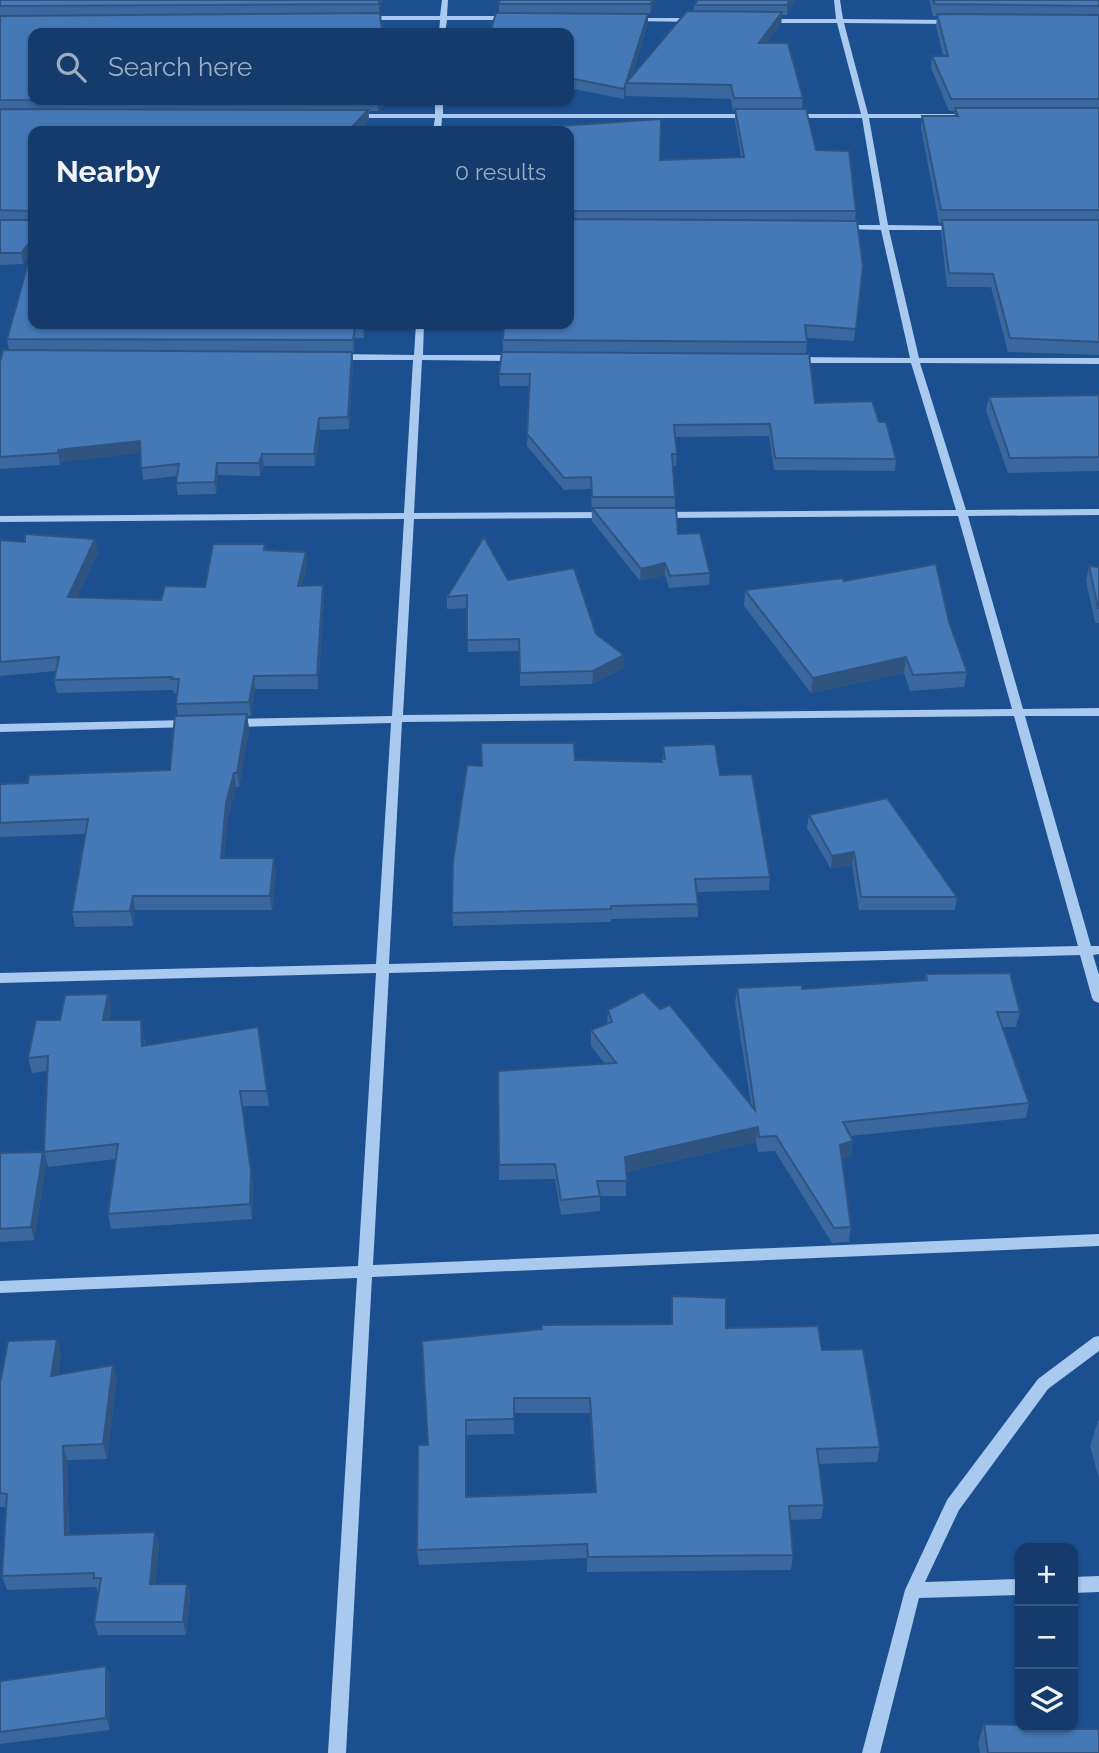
<!DOCTYPE html>
<html lang="en">
<head>
<meta charset="utf-8">
<style>
	:root { --surface:#143b6b; --page:#1d4271; --text:#f1f3f6; --muted:#9dadc1; --line:#33557e }
	body { margin:0; font-family:Raleway,sans-serif; background:var(--page); color:var(--text) }
	.controls { position:absolute; right:21px; bottom:21px; display:grid; overflow:hidden; border-radius:14px; box-shadow:0 2px 5px #0004 }
	.controls button { width:63px; height:63px; display:grid; place-items:center; padding:0; border:0; border-bottom:2px solid var(--line); background:var(--surface); color:var(--text); font:35px sans-serif }
	.list { margin:0; padding:0; list-style:none }
	h2 { display:flex; justify-content:space-between; align-items:center; height:91px; margin:0; padding:0 28px; font-size:30px }
	h2 small { font-size:23px; font-weight:400; color:var(--muted) }
	.icon { flex:none; width:38px; height:38px; fill:none; stroke:currentColor; stroke-width:2; stroke-linecap:round; stroke-linejoin:round }
	.map { position:relative; flex:none; width:1099px; height:1753px; overflow:hidden }
	.search { position:absolute; background:var(--surface); box-shadow:0 2px 5px #0004; left:28px; top:28px; width:546px; height:77px; display:flex; align-items:center; gap:18px; box-sizing:border-box; padding:0 24px; border-radius:14px; color:var(--muted); font-size:26px }
	.panel { position:absolute; background:var(--surface); box-shadow:0 2px 5px #0004; left:28px; top:126px; width:546px; height:203px; border-radius:14px }
	.map>svg:first-child { display:block }
	.lines { fill:none; stroke-linecap:round; stroke-linejoin:round }
	.minor { fill:#a9c9ee; fill-rule:evenodd }
	.wall { fill:#3a679d; fill-rule:evenodd }
	.shaded-wall { fill:#305480 }
	.building { fill:#4478b7; stroke:#305480; stroke-width:2; fill-rule:evenodd }
</style>
</head>
<body>
<div class="map">
<svg width="1099" height="1753" viewBox="0 0 1099 1753">
	<rect width="100%" height="100%" fill="#1b4f8f"/>
	<g class="lines">
		<path class="minor" d="M 442,0 L 448,0 L 447,16 L 511,16 L 514,18 L 511,20 L 447,20 L 445,33 L 439,33 L 440,20 L 364,20 L 361,18 L 364,16 L 440,16 Z
			M 834,0 L 840,0 L 843,19 L 952,20 L 955,22 L 952,24 L 844,23 L 868,114 L 969,114 L 973,116 L 969,118 L 869,118 L 888,225 L 955,226 L 959,228 L 955,230 L 889,230 L 919,358 L 1099,358 L 1099,364 L 920,363 L 966,510 L 1099,509 L 1099,515 L 968,516 L 1023,709 L 1099,708 L 1099,716 L 1025,716 L 1091,946 L 1099,946 L 1099,954 L 1093,955 L 1099,975 L 1099,1003 L 1094,1001 L 1092,998 L 1080,955 L 389,973 L 373,1265 L 1099,1234 L 1099,1246 L 372,1277 L 346,1753 L 328,1753 L 357,1278 L 0,1293 L 0,1281 L 358,1266 L 376,973 L 0,983 L 0,973 L 376,964 L 391,723 L 231,727 L 225,723 L 231,719 L 392,716 L 404,519 L 0,522 L 0,516 L 404,513 L 413,360 L 336,360 L 331,357 L 336,354 L 414,355 L 416,324 L 424,324 L 423,355 L 518,355 L 523,358 L 518,361 L 422,360 L 414,513 L 609,512 L 614,515 L 609,518 L 414,519 L 403,715 L 1012,709 L 958,516 L 662,518 L 657,515 L 662,512 L 956,510 L 911,363 L 795,363 L 790,360 L 795,357 L 910,358 L 881,230 L 844,229 L 840,227 L 844,225 L 880,225 L 862,118 L 791,118 L 787,116 L 791,114 L 861,114 L 837,23 L 767,23 L 764,21 L 767,19 L 836,19 ZM 1014,716 L 1078,946 L 389,964 L 402,722 Z
			M 634,18 L 696,18 L 699,20 L 696,22 L 632,21 L 632,19 Z
			M 435,100 L 443,100 L 443,114 L 749,114 L 753,116 L 749,118 L 442,118 L 441,131 L 433,131 L 435,118 L 354,118 L 350,116 L 354,114 L 435,114 Z
			M 189,720 L 193,721 L 195,724 L 193,727 L 0,732 L 0,724 Z
			M 1099,1336 L 1099,1351 L 1048,1389 L 959,1510 L 925,1582 L 1020,1579 L 1020,1595 L 919,1598 L 880,1753 L 862,1753 L 905,1590 L 947,1500 L 1038,1379 L 1094,1337 Z
			M 1099,1576 L 1099,1592 L 1073,1593 L 1073,1577 Z"/>
	</g>
	<path class="wall" d="M 0,0 L 382,0 L 379,13 L 33,100 L 389,100 L 378,111 L 369,111 L 369,120 L 33,131 L 33,253 L 23,264 L 0,265 Z
		M 655,0 L 650,14 L 648,14 L 648,24 L 631,78 L 694,11 L 694,5 L 795,0 L 787,15 L 782,15 L 781,24 L 767,43 L 803,98 L 802,109 L 816,150 L 856,211 L 855,221 L 863,266 L 854,341 L 807,338 L 806,353 L 815,403 L 879,422 L 896,459 L 895,471 L 774,470 L 769,436 L 675,437 L 677,454 L 676,466 L 673,466 L 675,497 L 675,508 L 678,534 L 710,573 L 709,585 L 669,588 L 665,575 L 640,581 L 592,521 L 591,489 L 564,490 L 527,446 L 530,386 L 500,386 L 499,374 L 503,352 L 503,340 L 569,131 L 660,160 L 741,157 L 735,121 L 735,111 L 733,111 L 731,99 L 626,96 L 626,92 L 624,99 L 569,88 L 569,33 L 499,13 L 499,4 Z
		M 929,0 L 1099,0 L 1099,355 L 1008,352 L 991,287 L 947,287 L 941,233 L 942,223 L 939,223 L 921,128 L 922,116 L 954,116 L 955,111 L 949,111 L 931,68 L 932,56 L 943,56 L 936,26 L 937,16 L 933,16 Z
		M 33,324 L 363,324 L 364,338 L 355,338 L 354,352 L 352,352 L 353,363 L 349,429 L 320,430 L 315,466 L 264,466 L 260,476 L 218,475 L 216,494 L 178,495 L 176,483 L 177,476 L 143,480 L 140,453 L 60,462 L 60,465 L 0,469 L 0,362 L 9,350 L 7,339 Z
		M 1099,395 L 1099,471 L 1008,473 L 986,411 L 989,397 Z
		M 0,540 L 98,552 L 77,597 L 161,600 L 205,587 L 265,544 L 266,550 L 306,552 L 307,565 L 302,586 L 324,599 L 318,689 L 255,689 L 251,716 L 247,716 L 249,729 L 239,787 L 236,787 L 228,818 L 224,858 L 276,873 L 272,910 L 135,910 L 133,926 L 75,927 L 72,912 L 85,834 L 0,837 L 0,784 L 28,783 L 170,770 L 178,716 L 176,704 L 178,693 L 174,693 L 173,690 L 57,693 L 54,680 L 56,671 L 0,676 Z
		M 1089,566 L 1099,567 L 1099,623 L 1095,623 L 1086,581 Z
		M 508,580 L 596,634 L 624,655 L 624,668 L 592,684 L 520,686 L 520,651 L 468,652 L 467,608 L 447,609 L 447,597 Z
		M 844,581 L 949,622 L 967,672 L 964,687 L 910,691 L 904,673 L 811,693 L 744,606 L 745,590 Z
		M 663,746 L 720,775 L 770,877 L 769,890 L 697,892 L 698,904 L 698,917 L 611,919 L 611,922 L 453,926 L 452,913 L 482,766 L 575,760 L 661,762 L 663,759 Z
		M 809,815 L 957,897 L 955,910 L 859,910 L 852,865 L 831,869 L 807,828 Z
		M 926,974 L 1020,1012 L 1016,1027 L 1002,1027 L 1029,1103 L 1026,1118 L 850,1136 L 853,1141 L 851,1156 L 842,1159 L 851,1227 L 849,1242 L 832,1243 L 775,1151 L 758,1152 L 756,1142 L 626,1172 L 626,1196 L 600,1196 L 600,1211 L 561,1215 L 555,1179 L 499,1180 L 498,1071 L 605,1064 L 591,1046 L 591,1030 L 607,1024 L 608,1010 L 751,1104 L 735,1003 L 737,988 L 802,989 L 925,980 Z
		M 111,1009 L 109,1020 L 144,1035 L 145,1045 L 258,1027 L 269,1106 L 242,1106 L 253,1186 L 252,1219 L 111,1229 L 108,1214 L 116,1159 L 48,1167 L 44,1152 L 47,1071 L 32,1073 L 28,1058 L 60,1020 Z
		M 43,1152 L 46,1165 L 34,1240 L 0,1242 L 0,1154 Z
		M 672,1296 L 726,1328 L 822,1350 L 880,1447 L 877,1462 L 818,1464 L 824,1505 L 821,1519 L 790,1520 L 793,1555 L 791,1570 L 587,1572 L 587,1558 L 419,1565 L 417,1550 L 428,1445 L 422,1341 L 671,1324 ZM 514,1413 L 590,1413 L 595,1492 L 467,1497 L 466,1435 L 514,1434 Z
		M 57,1339 L 61,1354 L 58,1375 L 113,1365 L 117,1380 L 107,1459 L 67,1460 L 69,1535 L 155,1532 L 159,1546 L 155,1584 L 187,1584 L 190,1598 L 186,1635 L 98,1635 L 94,1622 L 99,1593 L 98,1593 L 96,1587 L 7,1590 L 2,1576 L 6,1507 L 0,1507 L 0,1380 Z
		M 1098,1421 L 1099,1421 L 1099,1479 L 1090,1446 Z
		M 106,1666 L 110,1678 L 110,1730 L 0,1744 L 0,1681 Z
		M 984,1724 L 1040,1729 L 1099,1753 L 980,1753 L 978,1743 Z"/>
	<path class="shaded-wall" d="M 379,0 L 382,0 L 379,14 Z
		M 652,0 L 655,0 L 650,14 L 651,4 Z
		M 790,0 L 795,0 L 787,15 L 787,5 Z
		M 782,12 L 781,24 L 758,56 L 759,43 Z
		M 648,14 L 648,24 L 629,83 L 626,83 L 626,92 L 624,99 L 624,89 Z
		M 378,100 L 389,100 L 378,111 L 377,101 Z
		M 368,110 L 369,120 L 359,131 L 348,131 Z
		M 33,239 L 33,253 L 23,264 L 21,253 Z
		M 355,327 L 355,338 L 354,352 L 353,340 Z
		M 352,352 L 353,363 L 349,429 L 348,417 Z
		M 319,418 L 320,430 L 315,466 L 314,454 Z
		M 140,441 L 141,453 L 60,462 L 60,465 L 58,450 Z
		M 262,454 L 264,466 L 260,476 L 259,463 Z
		M 217,463 L 218,475 L 216,494 L 215,482 Z
		M 95,539 L 98,552 L 71,611 L 68,597 Z
		M 306,552 L 307,565 L 299,599 L 298,586 Z
		M 665,563 L 665,575 L 640,581 L 641,569 Z
		M 323,585 L 324,599 L 318,689 L 317,675 Z
		M 624,655 L 624,668 L 592,684 L 593,671 Z
		M 906,657 L 904,673 L 811,693 L 813,678 Z
		M 254,676 L 255,689 L 251,716 L 249,702 Z
		M 247,714 L 249,729 L 239,787 L 237,773 Z
		M 234,773 L 236,787 L 228,818 L 223,873 L 221,858 L 226,803 Z
		M 854,852 L 852,865 L 831,869 L 832,856 Z
		M 274,858 L 276,873 L 272,910 L 270,896 Z
		M 133,896 L 135,910 L 133,926 L 130,911 Z
		M 108,994 L 111,1009 L 106,1035 L 103,1020 Z
		M 141,1020 L 144,1035 L 145,1061 L 142,1046 Z
		M 242,1106 L 253,1186 L 252,1219 L 250,1204 Z
		M 758,1127 L 756,1142 L 625,1172 L 625,1157 Z
		M 853,1141 L 851,1156 L 838,1160 L 840,1145 Z
		M 43,1152 L 46,1165 L 34,1240 L 31,1227 Z
		M 57,1339 L 61,1354 L 55,1391 L 51,1376 Z
		M 113,1365 L 117,1380 L 107,1459 L 103,1444 Z
		M 63,1446 L 67,1460 L 69,1549 L 65,1535 Z
		M 155,1532 L 159,1546 L 154,1598 L 150,1584 Z
		M 187,1584 L 190,1598 L 186,1635 L 183,1622 Z
		M 106,1666 L 110,1678 L 110,1730 L 106,1718 Z"/>
	<path class="building" d="M 0,0 L 379,0 L 379,4 L 0,6 Z
		M 500,0 L 652,0 L 651,4 L 499,4 Z
		M 698,0 L 790,0 L 787,5 L 694,5 Z
		M 933,0 L 1099,0 L 1099,6 L 935,4 Z
		M 687,11 L 782,12 L 759,43 L 788,43 L 803,98 L 734,98 L 731,85 L 626,83 Z
		M 380,13 L 382,33 L 33,33 L 33,100 L 378,100 L 377,101 L 0,100 L 0,16 Z
		M 496,13 L 648,14 L 624,89 L 569,78 L 569,33 L 490,33 Z
		M 937,14 L 1099,15 L 1099,99 L 951,99 L 932,56 L 948,56 Z
		M 955,108 L 1099,108 L 1099,210 L 941,210 L 922,116 L 958,116 Z
		M 0,109 L 368,110 L 348,131 L 33,131 L 33,239 L 21,253 L 0,253 L 0,220 L 31,220 L 33,211 L 0,210 Z
		M 735,109 L 806,109 L 816,150 L 849,151 L 856,211 L 569,211 L 569,131 L 484,131 L 661,119 L 660,160 L 744,157 Z
		M 569,219 L 857,221 L 863,266 L 856,329 L 805,325 L 807,342 L 503,340 L 504,324 L 569,324 Z
		M 942,220 L 1099,220 L 1099,342 L 1010,338 L 993,274 L 949,273 Z
		M 28,264 L 33,264 L 33,324 L 363,324 L 363,326 L 355,327 L 353,340 L 7,339 Z
		M 3,350 L 352,352 L 348,417 L 319,418 L 314,454 L 262,454 L 259,463 L 217,463 L 215,482 L 176,483 L 179,464 L 141,468 L 140,441 L 58,450 L 58,453 L 0,457 L 0,362 Z
		M 502,352 L 809,354 L 815,403 L 872,401 L 879,422 L 886,422 L 896,459 L 775,458 L 770,424 L 674,425 L 677,454 L 672,454 L 675,497 L 592,497 L 591,477 L 564,478 L 527,434 L 530,374 L 499,374 Z
		M 1099,395 L 1099,457 L 1010,458 L 989,397 Z
		M 592,508 L 676,508 L 678,534 L 700,533 L 710,573 L 670,576 L 665,563 L 641,569 Z
		M 25,534 L 95,539 L 68,597 L 161,600 L 165,586 L 205,587 L 213,544 L 265,544 L 264,550 L 306,552 L 298,586 L 323,585 L 317,675 L 254,676 L 249,702 L 176,704 L 179,679 L 171,679 L 172,677 L 54,680 L 59,657 L 0,662 L 0,540 L 25,542 Z
		M 484,537 L 508,580 L 574,568 L 596,634 L 624,655 L 593,671 L 520,673 L 519,639 L 467,640 L 467,595 L 447,597 Z
		M 936,564 L 949,622 L 967,672 L 913,675 L 906,657 L 813,678 L 745,590 L 843,578 L 844,581 Z
		M 1089,566 L 1099,567 L 1099,608 L 1098,608 Z
		M 247,714 L 237,773 L 234,773 L 226,803 L 221,858 L 274,858 L 270,896 L 133,896 L 130,911 L 72,912 L 88,819 L 0,823 L 0,784 L 28,783 L 29,775 L 170,770 L 175,716 Z
		M 481,743 L 574,743 L 575,760 L 662,762 L 661,759 L 665,759 L 663,746 L 715,744 L 720,775 L 752,774 L 770,877 L 695,879 L 698,904 L 611,906 L 611,909 L 452,913 L 453,861 L 467,765 L 482,766 Z
		M 887,798 L 957,897 L 861,897 L 854,852 L 832,856 L 809,815 Z
		M 1010,973 L 1020,1012 L 997,1012 L 1029,1103 L 843,1122 L 853,1141 L 840,1145 L 851,1227 L 834,1228 L 776,1136 L 759,1137 L 758,1127 L 625,1157 L 627,1181 L 597,1181 L 600,1196 L 561,1200 L 555,1164 L 499,1165 L 498,1071 L 616,1063 L 591,1030 L 612,1022 L 608,1010 L 643,992 L 660,1009 L 670,1005 L 755,1110 L 737,988 L 802,985 L 802,989 L 927,980 L 926,974 Z
		M 108,994 L 103,1020 L 141,1020 L 142,1046 L 258,1027 L 267,1091 L 240,1091 L 251,1171 L 250,1204 L 108,1214 L 118,1144 L 44,1152 L 48,1056 L 28,1058 L 36,1020 L 60,1020 L 65,995 Z
		M 43,1152 L 31,1227 L 0,1229 L 0,1153 Z
		M 672,1296 L 726,1298 L 726,1328 L 818,1326 L 822,1350 L 863,1349 L 880,1447 L 817,1449 L 824,1505 L 789,1506 L 793,1555 L 588,1557 L 587,1544 L 417,1550 L 418,1445 L 428,1445 L 422,1341 L 542,1329 L 542,1325 L 672,1324 ZM 514,1398 L 590,1398 L 596,1492 L 466,1497 L 466,1420 L 514,1419 Z
		M 57,1339 L 51,1376 L 113,1365 L 103,1444 L 63,1446 L 65,1535 L 155,1532 L 150,1584 L 187,1584 L 183,1622 L 94,1622 L 101,1578 L 94,1578 L 94,1573 L 2,1576 L 7,1494 L 0,1493 L 0,1380 L 1,1379 L 8,1341 Z
		M 106,1666 L 106,1718 L 0,1732 L 0,1681 Z
		M 984,1724 L 1020,1725 L 1020,1727 L 1040,1727 L 1040,1729 L 1099,1729 L 1099,1753 L 988,1753 Z"/>
</svg>
<div class="controls">
<button>+</button>
<button>−</button>
<button><svg class="icon" aria-label="layers" viewBox="0 0 24 24"><path d="M12 4l9 5-9 5-9-5zM3 14l9 5 9-5"/></svg></button>
</div>
<div class="search"><svg class="icon" aria-label="search" viewBox="0 0 24 24"><circle cx="10" cy="10" r="6"/><path d="M15 15l6 6"/></svg>Search here</div>
<section class="panel">
<h2>Nearby<small>0 results</small></h2>
<ul class="list">
</ul>
</section>
</div>
</body>
</html>
